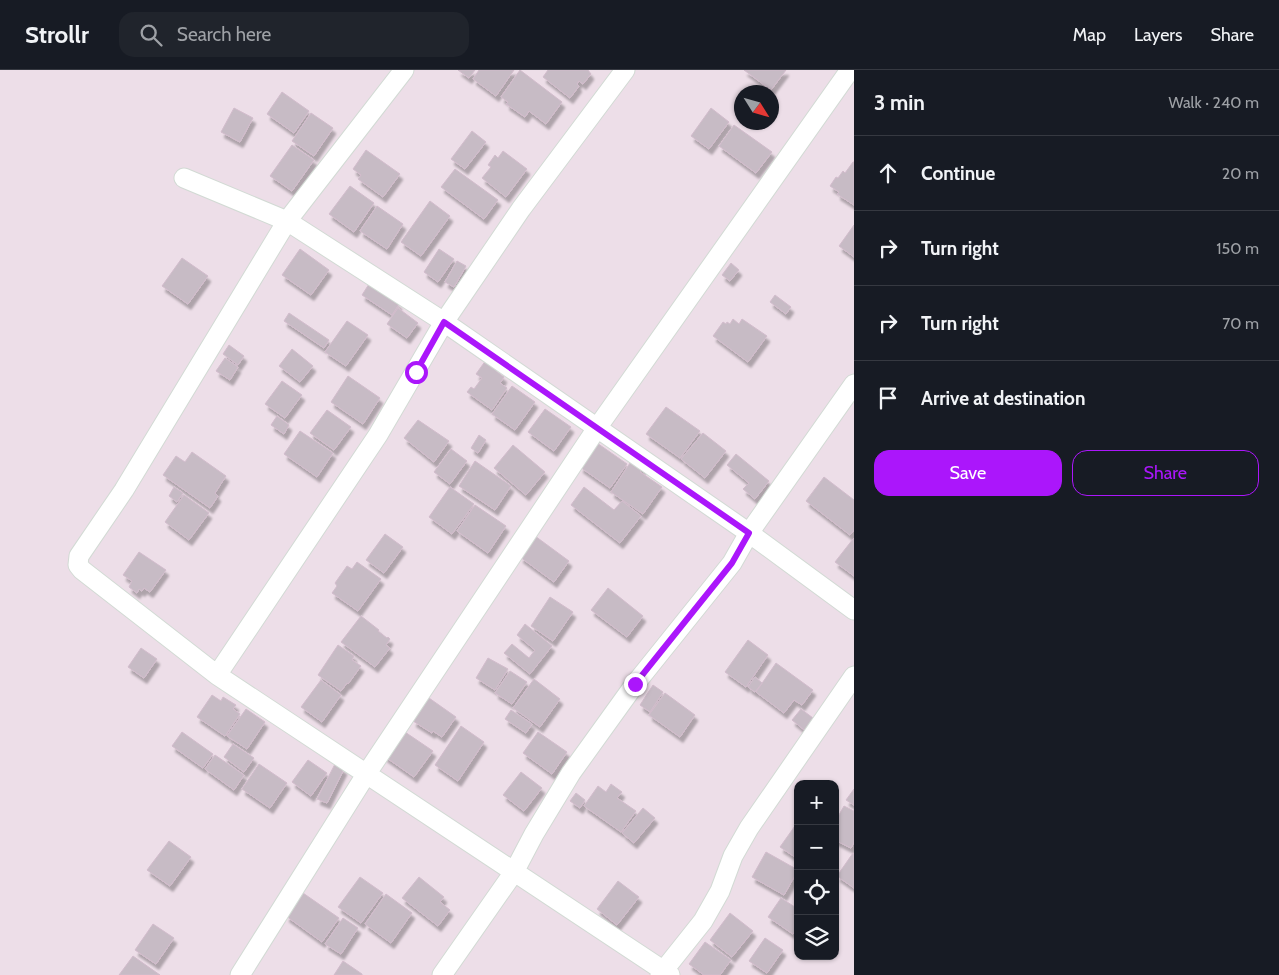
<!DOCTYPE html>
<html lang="en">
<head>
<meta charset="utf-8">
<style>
	:root { --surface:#171b24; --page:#20242c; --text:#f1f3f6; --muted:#9ea1a6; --line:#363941; --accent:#ab16fb }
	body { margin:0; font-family:Cabin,sans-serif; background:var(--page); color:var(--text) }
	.controls { position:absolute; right:15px; bottom:15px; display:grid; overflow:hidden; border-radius:10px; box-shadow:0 1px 4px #0004 }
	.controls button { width:45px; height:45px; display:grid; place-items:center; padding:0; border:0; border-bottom:1px solid var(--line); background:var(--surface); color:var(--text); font:25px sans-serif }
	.compass { position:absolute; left:734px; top:15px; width:45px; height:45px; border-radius:50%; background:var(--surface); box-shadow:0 1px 4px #0004; rotate:127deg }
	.stop { position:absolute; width:15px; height:15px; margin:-11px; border:4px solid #ab16fb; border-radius:50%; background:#fff }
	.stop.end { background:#ab16fb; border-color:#fff; box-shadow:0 1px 5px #0008 }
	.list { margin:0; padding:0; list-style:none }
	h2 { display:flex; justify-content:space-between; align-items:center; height:65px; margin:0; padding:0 20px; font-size:21px }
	h2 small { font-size:16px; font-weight:400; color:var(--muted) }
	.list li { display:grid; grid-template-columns:32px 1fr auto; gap:15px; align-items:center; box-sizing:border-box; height:75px; padding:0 20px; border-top:1px solid var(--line) }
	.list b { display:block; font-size:19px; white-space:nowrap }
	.list em { font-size:16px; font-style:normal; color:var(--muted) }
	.actions { display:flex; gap:10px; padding:15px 20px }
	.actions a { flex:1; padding:11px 0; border:1px solid var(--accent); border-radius:15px; text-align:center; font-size:18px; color:var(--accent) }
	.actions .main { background:var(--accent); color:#fff }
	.icon { flex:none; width:28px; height:28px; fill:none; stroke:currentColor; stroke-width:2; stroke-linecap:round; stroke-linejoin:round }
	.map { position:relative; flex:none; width:854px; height:905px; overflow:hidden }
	header { display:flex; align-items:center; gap:30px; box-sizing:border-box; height:70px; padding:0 25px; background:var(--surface); border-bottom:1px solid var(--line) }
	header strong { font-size:24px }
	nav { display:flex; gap:28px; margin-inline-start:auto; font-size:18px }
	.search { width:350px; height:45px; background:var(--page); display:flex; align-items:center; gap:12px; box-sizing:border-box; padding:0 18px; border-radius:15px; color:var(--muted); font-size:19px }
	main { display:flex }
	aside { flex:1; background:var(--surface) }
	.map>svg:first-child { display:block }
	.building { fill:#c7bbc5; stroke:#d2bccc; filter:url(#shadow) }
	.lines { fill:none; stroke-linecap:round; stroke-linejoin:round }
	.street-casing { stroke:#d2dad4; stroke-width:21 }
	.street { stroke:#fff; stroke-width:19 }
	.route { stroke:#ab16fb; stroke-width:6 }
</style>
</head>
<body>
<header>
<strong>Strollr</strong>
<div class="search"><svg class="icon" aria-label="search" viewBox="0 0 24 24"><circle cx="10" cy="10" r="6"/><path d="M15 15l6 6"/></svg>Search here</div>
<nav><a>Map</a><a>Layers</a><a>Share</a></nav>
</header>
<main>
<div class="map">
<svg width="854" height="905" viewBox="0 0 854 905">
	<defs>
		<filter id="shadow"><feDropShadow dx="3" dy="5.5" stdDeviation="1" flood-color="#0004"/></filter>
	</defs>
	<rect width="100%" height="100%" fill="#eddee8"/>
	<path class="building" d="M 458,0 L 475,0 L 469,8 Z
		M 479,0 L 514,0 L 496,26 L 473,9 Z
		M 520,0 L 562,32 L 546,54 L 529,41 L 525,47 L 506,34 L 508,32 L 501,27 Z
		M 548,0 L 588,0 L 591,4 L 583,14 L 579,11 L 577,14 L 579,16 L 570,28 L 543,7 Z
		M 744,0 L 786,0 L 771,20 Z
		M 282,22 L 309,41 L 294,63 L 267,44 Z
		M 234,38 L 253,48 L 240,72 L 221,62 Z
		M 711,38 L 729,52 L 709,79 L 691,66 Z
		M 311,43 L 333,58 L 314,86 L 292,71 Z
		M 734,55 L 772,82 L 756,103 L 719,76 Z
		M 472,61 L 486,72 L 465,99 L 451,89 Z
		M 292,75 L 314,90 L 292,121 L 270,106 Z
		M 366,80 L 400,104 L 383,127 L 358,109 L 361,105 L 353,99 Z
		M 503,81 L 527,99 L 506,127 L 482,108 L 491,97 L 488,95 L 495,85 L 498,88 Z
		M 853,92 L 854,92 L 854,135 L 837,124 L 839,122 L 830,116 L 836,107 L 838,108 L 843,101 L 845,103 Z
		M 455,99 L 498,130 L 484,149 L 441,117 Z
		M 350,116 L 374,133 L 354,162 L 329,144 Z
		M 430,131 L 450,146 L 421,186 L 401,172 Z
		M 377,136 L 403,154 L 387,179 L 360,161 Z
		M 854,155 L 854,187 L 839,176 Z
		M 300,179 L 329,200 L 311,225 L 282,205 Z
		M 439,179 L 454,189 L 438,212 L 424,202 Z
		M 182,188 L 208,206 L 188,234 L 162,216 Z
		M 457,191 L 466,196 L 454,217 L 445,212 Z
		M 731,193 L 739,200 L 730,211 L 722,205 Z
		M 369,214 L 399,234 L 392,245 L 362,225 Z
		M 775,225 L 791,237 L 786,244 L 770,232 Z
		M 398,238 L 418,253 L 407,268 L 387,254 Z
		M 289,243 L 329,270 L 324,278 L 284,251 Z
		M 733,249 L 739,254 L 742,249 L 767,266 L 748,292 L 713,266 L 723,252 L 726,254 L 727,252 L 730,254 Z
		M 347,251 L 368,265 L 346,296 L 325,282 Z
		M 229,275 L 244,286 L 238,295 L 223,284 Z
		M 292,279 L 313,296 L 300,312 L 279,296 Z
		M 225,288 L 238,297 L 230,310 L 216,301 Z
		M 486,290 L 497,299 L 496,301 L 504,307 L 500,313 L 507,318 L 492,340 L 467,322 L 471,317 L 474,319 L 482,308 L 476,304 Z
		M 348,306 L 380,328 L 363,354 L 331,332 Z
		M 282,311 L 302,325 L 285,348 L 265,334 Z
		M 512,316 L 535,332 L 515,360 L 492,344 Z
		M 666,337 L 700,361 L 680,388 L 646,364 Z
		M 545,339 L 571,357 L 554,381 L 528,362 Z
		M 327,340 L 351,357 L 334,380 L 310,363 Z
		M 277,346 L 289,355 L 284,364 L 271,355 Z
		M 418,350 L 449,371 L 434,392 L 404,368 Z
		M 300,361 L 333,383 L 317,407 L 284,384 Z
		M 703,363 L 726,381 L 705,408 L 681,389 Z
		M 479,365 L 486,370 L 478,383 L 471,378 Z
		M 597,373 L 627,394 L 610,418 L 580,397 Z
		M 513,375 L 545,402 L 526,425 L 494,398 Z
		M 451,379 L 467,391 L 450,414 L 434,402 Z
		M 192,382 L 226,406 L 215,423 L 218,426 L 210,438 L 163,405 L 176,386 L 185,392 Z
		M 736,384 L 769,411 L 755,429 L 743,419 L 749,413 L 727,395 Z
		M 632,390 L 643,398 L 640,402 L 662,417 L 643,444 L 611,422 Z
		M 475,391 L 511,416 L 495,440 L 459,416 Z
		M 824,407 L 854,430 L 854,460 L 850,465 L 806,431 Z
		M 174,417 L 183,423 L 177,432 L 169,426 Z
		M 450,417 L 474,434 L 452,464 L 429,447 Z
		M 584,417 L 614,440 L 622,431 L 641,446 L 620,473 L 571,435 Z
		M 184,425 L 209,443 L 189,470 L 165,452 Z
		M 475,435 L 506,456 L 488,483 L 457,461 Z
		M 385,464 L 403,477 L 384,503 L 366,490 Z
		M 535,466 L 569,491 L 554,512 L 520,487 Z
		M 853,469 L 854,469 L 854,506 L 835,492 Z
		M 139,482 L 166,500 L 150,522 L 144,518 L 142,521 L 139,519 L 137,523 L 129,517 L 132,511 L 123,505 Z
		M 357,492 L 381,509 L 358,541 L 332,523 L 337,516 L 335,513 L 347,496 L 352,499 Z
		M 608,518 L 643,546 L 627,567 L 591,540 Z
		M 550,527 L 573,542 L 553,571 L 531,556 Z
		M 361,546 L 379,560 L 378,561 L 387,568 L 388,567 L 390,569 L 386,575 L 390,578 L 375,597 L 341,572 Z
		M 525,554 L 552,576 L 530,604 L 504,583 L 512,574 L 529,588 L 535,580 L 517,565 Z
		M 748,570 L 768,585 L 746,617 L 725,602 Z
		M 338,575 L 354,586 L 352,590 L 361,596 L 348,614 L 347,613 L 341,621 L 318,605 Z
		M 141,578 L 157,589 L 144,608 L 128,597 Z
		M 488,588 L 508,599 L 495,620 L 476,608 Z
		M 776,593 L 813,620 L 802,635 L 794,630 L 784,643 L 756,622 Z
		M 510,601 L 527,612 L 512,634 L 495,623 Z
		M 755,607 L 762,613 L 755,622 L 748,617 Z
		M 534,609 L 560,629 L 540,657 L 513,638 Z
		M 321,610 L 341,625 L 322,652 L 301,637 Z
		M 653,615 L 663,622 L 650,642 L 640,635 Z
		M 665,623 L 695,645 L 680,667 L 649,645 Z
		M 212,625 L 221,631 L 223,627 L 236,635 L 233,639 L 240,644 L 225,666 L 197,647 Z
		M 429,628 L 456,647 L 442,667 L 433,661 L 432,663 L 413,651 Z
		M 246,639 L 265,652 L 247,679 L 227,666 Z
		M 801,639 L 817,651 L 808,663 L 792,650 Z
		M 511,640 L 532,654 L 526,663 L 505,649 Z
		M 461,656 L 484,672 L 458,711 L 435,695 Z
		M 402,660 L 433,681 L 414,707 L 384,686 Z
		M 182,662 L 213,684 L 203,698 L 172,676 Z
		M 538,662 L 567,682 L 552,704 L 523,683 Z
		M 233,674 L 254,688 L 244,702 L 224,687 Z
		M 215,685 L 244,705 L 234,720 L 205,699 Z
		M 308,690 L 327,703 L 311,726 L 292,712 Z
		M 259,694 L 287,713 L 270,738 L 242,719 Z
		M 335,694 L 344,699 L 327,733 L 317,729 Z
		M 521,702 L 542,718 L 524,741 L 503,725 Z
		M 611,714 L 622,722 L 617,728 L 636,741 L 621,762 L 584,736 L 598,716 L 606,722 Z
		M 854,719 L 854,735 L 846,730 Z
		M 576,723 L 585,730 L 580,738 L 570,731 Z
		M 844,736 L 854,741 L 854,772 L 851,778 L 835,770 L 835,752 Z
		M 643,738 L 655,748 L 634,773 L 622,763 Z
		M 797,753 L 798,754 L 798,789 L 780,777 Z
		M 169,771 L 191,787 L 170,816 L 147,800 Z
		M 766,782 L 798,800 L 784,825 L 752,807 Z
		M 853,783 L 854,784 L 854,818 L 837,806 Z
		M 360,807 L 383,823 L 361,853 L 338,837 Z
		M 419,807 L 444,827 L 440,832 L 450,840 L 438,856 L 402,828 Z
		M 618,811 L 639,827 L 617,855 L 597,839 Z
		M 303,823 L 339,848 L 322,872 L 286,846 Z
		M 386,824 L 412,843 L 391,873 L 365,854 Z
		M 781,828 L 798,839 L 798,857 L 793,864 L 768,847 Z
		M 730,843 L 753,861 L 732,887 L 710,870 Z
		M 343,848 L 358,858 L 341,884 L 325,874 Z
		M 153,854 L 174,868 L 156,894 L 135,880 Z
		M 765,868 L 783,880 L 767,903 L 749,891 Z
		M 705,872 L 731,890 L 720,905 L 704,905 L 689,894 Z
		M 133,886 L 160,905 L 119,905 Z
		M 343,891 L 362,904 L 362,905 L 334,905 Z"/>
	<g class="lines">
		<defs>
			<path id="street" d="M 404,0 L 287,151 L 124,420 L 79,486 L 78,495 L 82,500 L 217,605 L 670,905
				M 184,108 L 287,151 L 444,252 L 749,463 L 854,540
				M 217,605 L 378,365 L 444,252 L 521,139 L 625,0
				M 240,905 L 367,703 L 597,358 L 850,0
				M 442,905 L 514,802 L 534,764 L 571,703 L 635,614 L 732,493 L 749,463 L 854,314
				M 660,905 L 703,851 L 720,821 L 733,786 L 749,758 L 854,606"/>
		</defs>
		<use href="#street" class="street-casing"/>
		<use href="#street" class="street"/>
	</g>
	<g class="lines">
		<path class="route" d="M 416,302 L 444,252 L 749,463 L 732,493 L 635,614"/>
	</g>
</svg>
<div class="controls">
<button>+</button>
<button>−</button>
<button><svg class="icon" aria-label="locate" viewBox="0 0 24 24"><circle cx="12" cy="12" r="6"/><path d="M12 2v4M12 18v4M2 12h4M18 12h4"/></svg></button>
<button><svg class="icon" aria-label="layers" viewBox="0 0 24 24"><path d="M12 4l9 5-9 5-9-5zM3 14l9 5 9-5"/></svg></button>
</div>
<svg class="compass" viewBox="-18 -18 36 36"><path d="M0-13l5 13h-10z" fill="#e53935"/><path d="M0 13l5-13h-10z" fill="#9ea1a6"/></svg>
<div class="stop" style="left:416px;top:302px"></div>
<div class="stop end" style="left:635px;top:614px"></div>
</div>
<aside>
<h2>3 min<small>Walk · 240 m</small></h2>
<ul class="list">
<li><svg class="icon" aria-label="ahead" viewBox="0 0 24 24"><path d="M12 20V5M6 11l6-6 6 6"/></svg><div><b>Continue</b></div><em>20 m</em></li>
<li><svg class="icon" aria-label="right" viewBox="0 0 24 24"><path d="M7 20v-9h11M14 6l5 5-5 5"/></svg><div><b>Turn right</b></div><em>150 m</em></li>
<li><svg class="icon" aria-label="right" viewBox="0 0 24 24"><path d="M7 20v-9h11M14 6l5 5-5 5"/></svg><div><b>Turn right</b></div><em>70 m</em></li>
<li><svg class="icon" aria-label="arrive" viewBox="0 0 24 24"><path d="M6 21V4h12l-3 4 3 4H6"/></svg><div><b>Arrive at destination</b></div></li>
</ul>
<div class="actions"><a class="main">Save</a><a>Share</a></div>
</aside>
</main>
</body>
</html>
